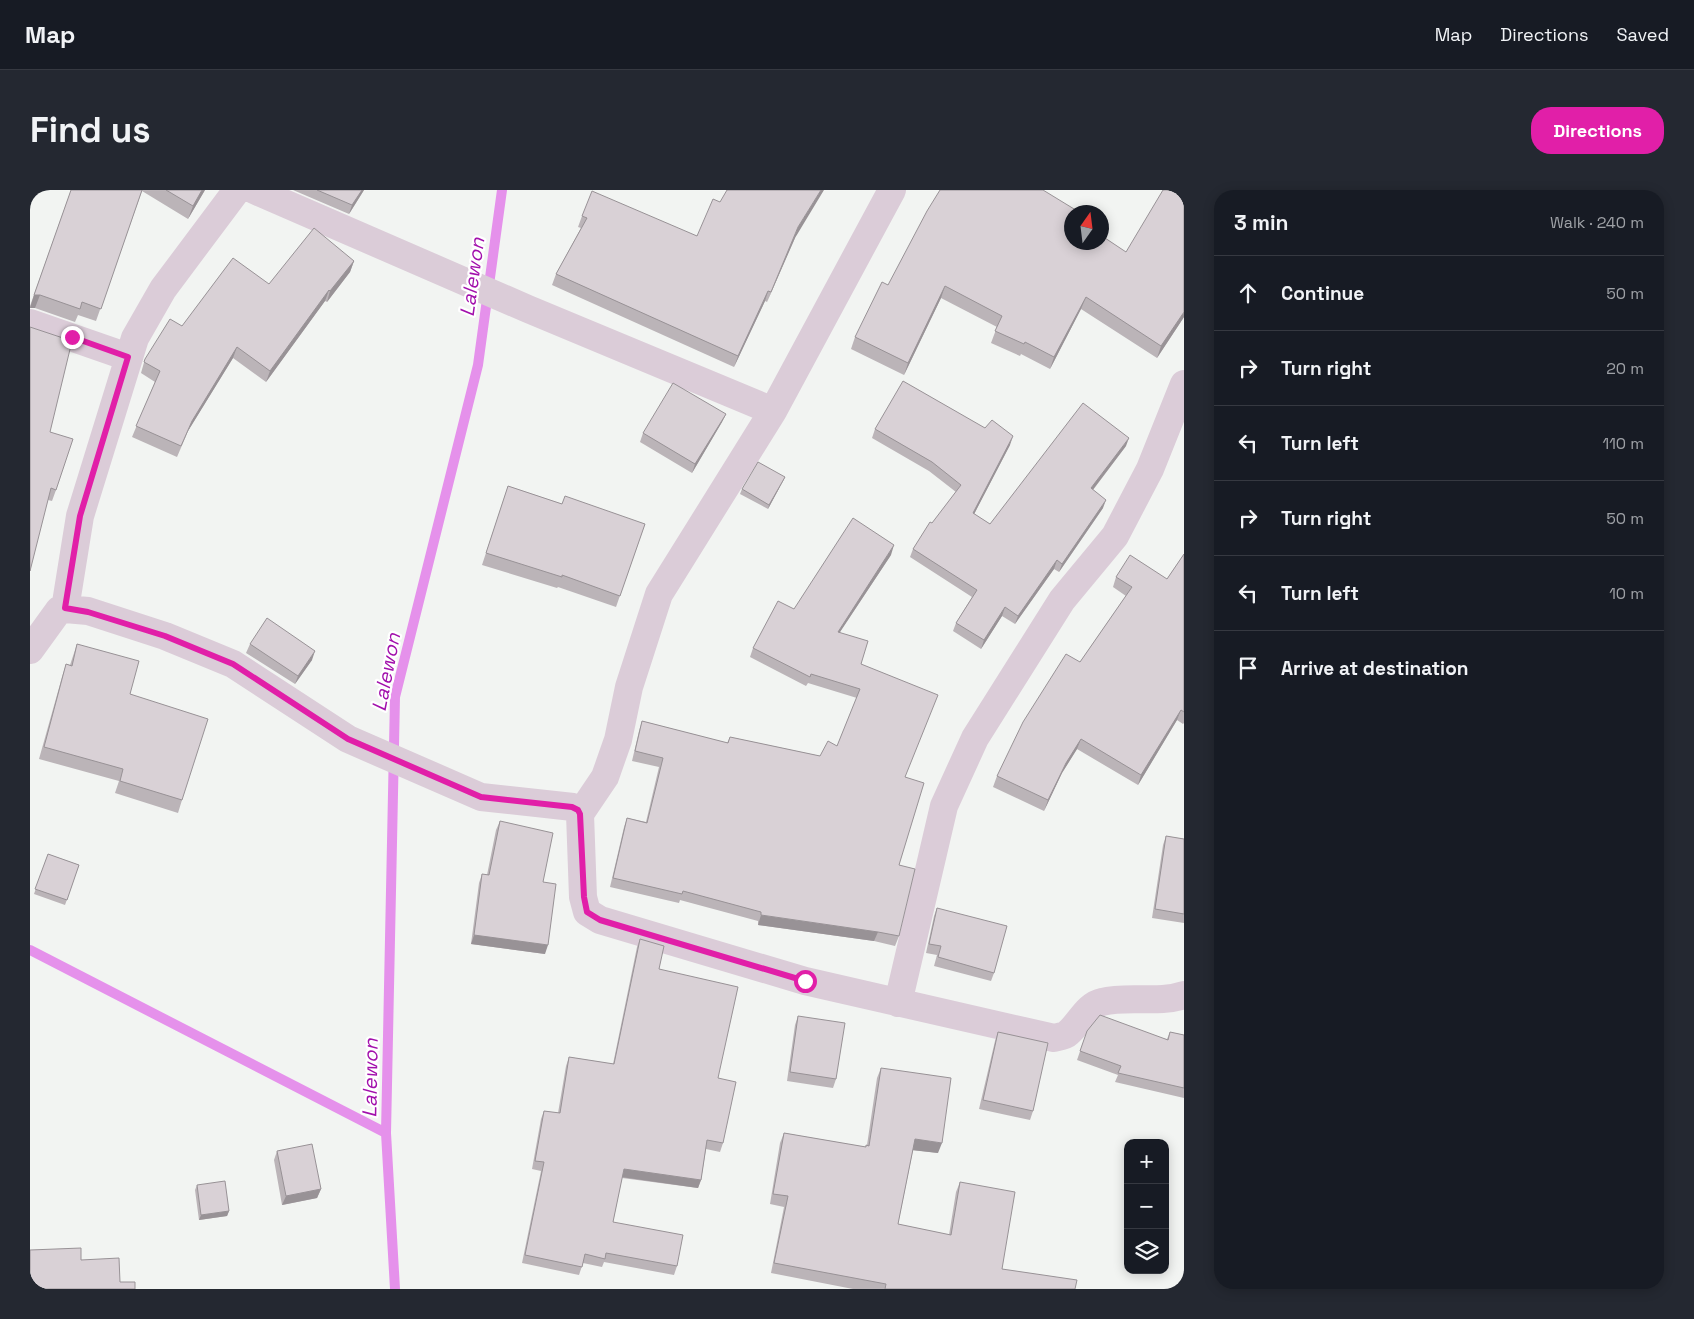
<!DOCTYPE html>
<html lang="en">
<head>
<meta charset="utf-8">
<style>
	:root { --surface:#171b24; --page:#242831; --text:#f1f3f6; --muted:#9ea1a6; --line:#363941; --accent:#e11fa8 }
	body { margin:0; font-family:"Space Grotesk",sans-serif; background:var(--page); color:var(--text) }
	.controls { position:absolute; right:15px; bottom:15px; display:grid; overflow:hidden; border-radius:10px; box-shadow:0 2px 12px #0003 }
	.controls button { width:45px; height:45px; display:grid; place-items:center; padding:0; border:0; border-bottom:1px solid var(--line); background:var(--surface); color:var(--text); font:25px sans-serif }
	.compass { position:absolute; left:1034px; top:15px; width:45px; height:45px; border-radius:50%; background:var(--surface); box-shadow:0 2px 12px #0003; rotate:14deg }
	.stop { position:absolute; width:15px; height:15px; margin:-11px; border:4px solid #e11fa8; border-radius:50%; background:#fff }
	.stop.end { background:#e11fa8; border-color:#fff; box-shadow:0 1px 5px #0008 }
	.list { margin:0; padding:0; list-style:none }
	h2 { display:flex; justify-content:space-between; align-items:center; height:65px; margin:0; padding:0 20px; font-size:21px }
	h2 small { font-size:16px; font-weight:400; color:var(--muted) }
	.list li { display:grid; grid-template-columns:32px 1fr auto; gap:15px; align-items:center; box-sizing:border-box; height:75px; padding:0 20px; border-top:1px solid var(--line) }
	.list b { display:block; font-size:19px; white-space:nowrap }
	.list em { font-size:16px; font-style:normal; color:var(--muted) }
	.icon { flex:none; width:28px; height:28px; fill:none; stroke:currentColor; stroke-width:2; stroke-linecap:round; stroke-linejoin:round }
	.map { position:relative; flex:none; width:1154px; height:1099px; overflow:hidden; border-radius:20px }
	header { display:flex; align-items:center; gap:30px; box-sizing:border-box; height:70px; padding:0 25px; background:var(--surface); border-bottom:1px solid var(--line) }
	header strong { font-size:24px }
	nav { display:flex; gap:28px; margin-inline-start:auto; font-size:18px }
	.intro { display:flex; align-items:center; justify-content:space-between; box-sizing:border-box; height:120px; padding:0 30px }
	h1 { margin:0; font-size:35px }
	.button { padding:12px 22px; border-radius:20px; background:var(--accent); color:#fff; font-size:18px; font-weight:700 }
	main { display:flex; gap:30px; padding:0 30px }
	aside { flex:1; background:var(--surface); border-radius:20px; box-shadow:0 2px 12px #0003 }
	.map>svg:first-child { display:block }
	.lines { fill:none; stroke-linecap:round; stroke-linejoin:round }
	.stream { stroke:#e591eb; stroke-width:10 }
	.minor { stroke:#dbccd8; stroke-width:28 }
	.wall { fill:#bbb4b8 }
	.shaded-wall { fill:#989296 }
	.building { fill:#d9d1d6; stroke:#989296 }
	.route { stroke:#e11fa8; stroke-width:6 }
	.labels { text-anchor:middle; stroke-width:4.5; stroke-linejoin:round; paint-order:stroke }
	.water-label { font-size:20px; font-style:italic; fill:#a210ac; stroke:#fff }
</style>
</head>
<body>
<header>
<strong>Map</strong>
<nav><a>Map</a><a>Directions</a><a>Saved</a></nav>
</header>
<div class="intro"><h1>Find us</h1><a class="button">Directions</a></div>
<main>
<div class="map">
<svg width="1154" height="1099" viewBox="0 0 1154 1099">
	<rect width="100%" height="100%" fill="#f2f4f2"/>
	<g class="lines">
		<path class="stream" d="M 0,760 L 356,943
			M 365,1099 L 356,943 L 365,507 L 448,175 L 472,0"/>
		<path class="minor" d="M 224,0 L 498,119 L 743,221 L 629,404 L 599,497 L 588,550 L 575,587 L 550,624
			M 0,133 L 98,167
			M 743,221 L 862,0
			M 35,419 L 50,326 L 105,148 L 133,99 L 207,0
			M 0,460 L 29,420 L 35,419 L 58,421 L 135,446 L 203,474 L 318,549 L 451,607 L 543,617 L 548,620 L 550,624 L 553,707 L 557,722 L 570,730 L 775,791 L 1024,848 C 1028,847 1035,846 1038,843 C 1050,833 1057,815 1072,812 C 1099,805 1128,814 1154,805
			M 868,813 L 914,616 L 945,548 L 1032,410 L 1085,346 L 1120,279 L 1154,194"/>
	</g>
	<path class="wall" d="M 41,0 L 175,0 L 158,29 L 112,1 L 66,131 L 48,125 L 45,132 L 5,118 L 0,118 L 0,116 Z
		M 263,0 L 334,0 L 319,24 Z
		M 690,12 L 765,48 L 737,112 L 735,111 L 704,177 L 522,95 L 526,84 L 551,38 L 548,37 L 552,26 L 667,46 Z
		M 1042,22 L 1154,127 L 1127,168 L 1051,119 L 1020,179 L 991,164 L 990,166 L 961,153 L 967,137 L 911,108 L 874,185 L 821,159 L 825,147 L 858,95 Z
		M 324,71 L 320,82 L 297,112 L 295,111 L 236,192 L 203,168 L 158,241 L 147,267 L 102,247 L 125,192 L 111,183 L 115,169 L 152,136 Z
		M 696,224 L 692,232 L 662,283 L 610,252 L 613,243 Z
		M 845,239 L 980,255 L 944,324 L 960,334 L 1096,256 L 1063,300 L 1073,318 L 1029,382 L 1024,379 L 985,434 L 972,426 L 951,459 L 923,441 L 926,433 L 942,407 L 880,367 L 883,359 L 926,302 L 899,281 L 842,248 Z
		M 20,242 L 26,300 L 22,311 L 18,310 Z
		M 755,287 L 753,291 L 738,319 L 710,304 L 712,299 Z
		M 478,296 L 532,314 L 615,334 L 586,417 L 528,397 L 527,398 L 452,375 Z
		M 1154,364 L 1154,533 L 1153,534 L 1147,530 L 1108,595 L 1047,559 L 1032,583 L 1014,621 L 963,597 L 967,586 L 1050,472 L 1096,406 L 1083,397 L 1086,387 L 1137,389 Z
		M 861,365 L 810,442 L 831,474 L 875,587 L 869,675 L 869,746 L 865,756 L 844,751 L 728,735 L 728,731 L 650,710 L 649,713 L 580,697 L 594,637 L 597,628 L 616,632 L 629,577 L 602,571 L 609,541 L 612,531 L 697,553 L 700,547 L 790,566 L 807,556 L 827,508 L 778,493 L 776,496 L 720,467 L 723,458 L 764,419 Z
		M 47,454 L 100,504 L 152,610 L 148,623 L 85,603 L 89,591 L 9,569 L 32,487 L 36,474 L 40,475 Z
		M 220,454 L 282,470 L 265,494 L 216,463 Z
		M 470,631 L 513,692 L 515,764 L 441,754 L 449,693 L 452,684 L 457,685 L 466,640 Z
		M 1136,646 L 1154,649 L 1154,733 L 1122,728 L 1133,655 Z
		M 18,664 L 49,675 L 35,715 L 4,704 Z
		M 907,718 L 964,783 L 961,791 L 904,776 L 907,765 L 896,763 L 904,726 Z
		M 610,749 L 629,779 L 688,888 L 693,953 L 690,962 L 676,959 L 671,990 L 668,998 L 592,988 L 583,1032 L 647,1076 L 644,1085 L 574,1072 L 572,1077 L 553,1073 L 549,1085 L 492,1073 L 511,981 L 502,979 L 511,929 L 514,921 L 528,923 L 536,876 L 539,867 L 583,874 L 607,757 Z
		M 768,826 L 806,889 L 803,898 L 757,891 L 765,835 Z
		M 1057,841 L 1137,849 L 1140,842 L 1154,845 L 1154,908 L 1085,892 L 1088,885 L 1047,870 Z
		M 968,842 L 1003,921 L 1000,930 L 949,919 L 965,851 Z
		M 851,878 L 908,963 L 883,960 L 868,1034 L 919,1045 L 926,1002 L 930,992 L 972,1079 L 1045,1099 L 823,1099 L 741,1083 L 754,1017 L 740,1014 L 750,953 L 754,943 L 835,957 L 837,955 L 847,888 Z
		M 247,961 L 291,999 L 287,1008 L 252,1015 L 244,970 Z
		M 167,995 L 199,1021 L 197,1026 L 169,1030 L 165,1000 Z"/>
	<path class="shaded-wall" d="M 172,0 L 175,0 L 158,29 L 163,16 Z
		M 332,0 L 334,0 L 319,24 L 322,15 Z
		M 791,0 L 794,0 L 765,48 L 737,112 L 768,37 Z
		M 324,71 L 320,82 L 297,112 L 300,101 Z
		M 915,96 L 911,108 L 874,185 L 878,173 Z
		M 299,100 L 295,111 L 236,192 L 240,181 Z
		M 738,101 L 735,111 L 704,177 L 708,166 Z
		M 4,105 L 10,105 L 5,118 L 0,118 Z
		M 1056,107 L 1051,119 L 1020,179 L 1024,167 Z
		M 1154,122 L 1154,127 L 1127,168 L 1131,156 Z
		M 207,157 L 203,168 L 158,241 L 147,267 L 162,231 Z
		M 696,224 L 692,232 L 662,283 L 665,274 Z
		M 983,246 L 980,255 L 940,332 L 943,323 Z
		M 1099,248 L 1096,256 L 1058,306 L 1061,298 Z
		M 755,287 L 753,291 L 738,319 L 739,315 Z
		M 1076,310 L 1073,318 L 1029,382 L 1032,374 Z
		M 864,355 L 861,365 L 804,451 L 808,442 Z
		M 1027,370 L 1024,379 L 985,434 L 988,426 Z
		M 975,417 L 972,426 L 951,459 L 954,450 Z
		M 285,461 L 282,470 L 265,494 L 268,486 Z
		M 1151,520 L 1147,530 L 1108,595 L 1111,585 Z
		M 1051,549 L 1047,559 L 1032,583 L 1014,621 L 1018,610 L 1036,573 Z
		M 731,725 L 848,742 L 844,751 L 728,735 Z
		M 444,745 L 518,755 L 515,764 L 441,754 Z
		M 885,949 L 912,953 L 908,963 L 881,960 Z
		M 594,979 L 671,990 L 668,998 L 591,987 Z
		M 291,999 L 287,1008 L 252,1015 L 256,1006 Z
		M 199,1021 L 197,1026 L 169,1030 L 171,1025 Z"/>
	<path class="building" d="M 41,0 L 112,0 L 71,119 L 52,112 L 50,119 L 10,105 L 4,105 Z
		M 136,0 L 172,0 L 163,16 Z
		M 287,0 L 332,0 L 322,15 Z
		M 697,0 L 791,0 L 768,37 L 741,102 L 738,101 L 708,166 L 526,84 L 557,28 L 552,26 L 562,1 L 667,46 L 683,9 L 690,12 Z
		M 910,0 L 1013,0 L 1049,22 L 1042,22 L 1042,52 L 1072,52 L 1072,46 L 1096,62 L 1133,0 L 1154,0 L 1154,122 L 1131,156 L 1056,107 L 1024,167 L 995,152 L 994,154 L 965,141 L 972,126 L 915,96 L 878,173 L 825,147 L 852,92 L 858,95 L 897,21 Z
		M 284,38 L 324,71 L 300,101 L 299,100 L 240,181 L 207,157 L 162,231 L 151,256 L 106,236 L 130,181 L 114,172 L 115,169 L 140,129 L 152,136 L 203,68 L 239,94 Z
		M 0,137 L 42,151 L 20,242 L 43,249 L 26,300 L 21,298 L 0,381 Z
		M 873,191 L 955,238 L 962,230 L 983,246 L 943,323 L 960,334 L 1053,213 L 1099,248 L 1061,298 L 1076,310 L 1032,374 L 1027,370 L 988,426 L 975,417 L 954,450 L 926,433 L 947,400 L 883,359 L 900,332 L 902,333 L 931,295 L 902,272 L 845,239 Z
		M 643,193 L 696,224 L 665,274 L 613,243 Z
		M 728,272 L 755,287 L 739,315 L 712,299 Z
		M 478,296 L 532,314 L 535,306 L 615,334 L 590,406 L 532,385 L 532,387 L 456,363 Z
		M 823,328 L 864,355 L 808,442 L 838,451 L 831,474 L 908,505 L 875,587 L 894,593 L 869,675 L 885,679 L 869,746 L 848,742 L 731,725 L 731,722 L 653,701 L 652,704 L 583,688 L 597,628 L 617,633 L 633,568 L 605,561 L 612,531 L 698,553 L 700,547 L 790,566 L 798,551 L 807,556 L 830,499 L 781,484 L 780,487 L 723,458 L 748,411 L 764,419 Z
		M 1154,364 L 1154,522 L 1151,520 L 1111,585 L 1051,549 L 1036,573 L 1018,610 L 967,586 L 993,532 L 1036,464 L 1050,472 L 1102,397 L 1086,387 L 1100,365 L 1137,389 Z
		M 237,428 L 285,461 L 268,486 L 220,454 Z
		M 47,454 L 109,471 L 100,504 L 178,529 L 152,610 L 90,591 L 93,579 L 14,557 L 36,474 L 42,476 Z
		M 470,631 L 523,643 L 513,692 L 526,694 L 518,755 L 444,745 L 452,684 L 459,685 Z
		M 1136,646 L 1154,649 L 1154,724 L 1125,719 Z
		M 18,664 L 49,675 L 37,710 L 5,699 Z
		M 907,718 L 977,736 L 964,783 L 908,767 L 911,756 L 899,754 Z
		M 610,749 L 634,756 L 629,779 L 708,797 L 688,888 L 706,892 L 693,953 L 677,950 L 671,990 L 594,979 L 583,1032 L 653,1045 L 647,1076 L 576,1063 L 575,1069 L 555,1064 L 552,1077 L 495,1065 L 514,972 L 505,971 L 514,921 L 530,923 L 539,867 L 584,874 Z
		M 1070,825 L 1138,850 L 1140,842 L 1154,845 L 1154,898 L 1088,883 L 1091,876 L 1050,861 L 1057,841 Z
		M 768,826 L 815,833 L 806,889 L 760,882 Z
		M 968,842 L 1018,853 L 1003,921 L 953,910 Z
		M 851,878 L 921,888 L 912,953 L 885,949 L 868,1034 L 921,1045 L 930,992 L 985,1002 L 972,1079 L 1047,1090 L 1045,1099 L 855,1099 L 856,1094 L 744,1073 L 758,1006 L 743,1004 L 754,943 L 836,957 L 836,955 L 839,956 Z
		M 282,954 L 291,999 L 256,1006 L 247,961 Z
		M 195,991 L 199,1021 L 171,1025 L 167,995 Z
		M 51,1058 L 51,1070 L 89,1068 L 90,1092 L 105,1092 L 105,1099 L 0,1099 L 0,1060 Z"/>
	<g class="lines">
		<path class="route" d="M 42,147 L 98,167 L 50,326 L 35,418 L 58,422 L 135,446 L 203,474 L 318,549 L 451,607 L 542,617 L 548,620 L 550,624 L 554,707 L 557,722 L 570,730 L 775,791"/>
	</g>
	<g class="labels">
		<g class="water-label">
			<text transform="translate(442 87) rotate(-82)" y="7">Lalewon</text>
			<text transform="translate(356 482) rotate(-79)" y="7">Lalewon</text>
			<text transform="translate(340 888) rotate(-89)" y="7">Lalewon</text>
		</g>
	</g>
</svg>
<div class="controls">
<button>+</button>
<button>−</button>
<button><svg class="icon" aria-label="layers" viewBox="0 0 24 24"><path d="M12 4l9 5-9 5-9-5zM3 14l9 5 9-5"/></svg></button>
</div>
<svg class="compass" viewBox="-18 -18 36 36"><path d="M0-13l5 13h-10z" fill="#e53935"/><path d="M0 13l5-13h-10z" fill="#9ea1a6"/></svg>
<div class="stop" style="left:775px;top:791px"></div>
<div class="stop end" style="left:42px;top:147px"></div>
</div>
<aside>
<h2>3 min<small>Walk · 240 m</small></h2>
<ul class="list">
<li><svg class="icon" aria-label="ahead" viewBox="0 0 24 24"><path d="M12 20V5M6 11l6-6 6 6"/></svg><div><b>Continue</b></div><em>50 m</em></li>
<li><svg class="icon" aria-label="right" viewBox="0 0 24 24"><path d="M7 20v-9h11M14 6l5 5-5 5"/></svg><div><b>Turn right</b></div><em>20 m</em></li>
<li><svg class="icon" aria-label="left" viewBox="0 0 24 24"><path d="M17 20v-9H6M10 6l-5 5 5 5"/></svg><div><b>Turn left</b></div><em>110 m</em></li>
<li><svg class="icon" aria-label="right" viewBox="0 0 24 24"><path d="M7 20v-9h11M14 6l5 5-5 5"/></svg><div><b>Turn right</b></div><em>50 m</em></li>
<li><svg class="icon" aria-label="left" viewBox="0 0 24 24"><path d="M17 20v-9H6M10 6l-5 5 5 5"/></svg><div><b>Turn left</b></div><em>10 m</em></li>
<li><svg class="icon" aria-label="arrive" viewBox="0 0 24 24"><path d="M6 21V4h12l-3 4 3 4H6"/></svg><div><b>Arrive at destination</b></div></li>
</ul>
</aside>
</main>
</body>
</html>
